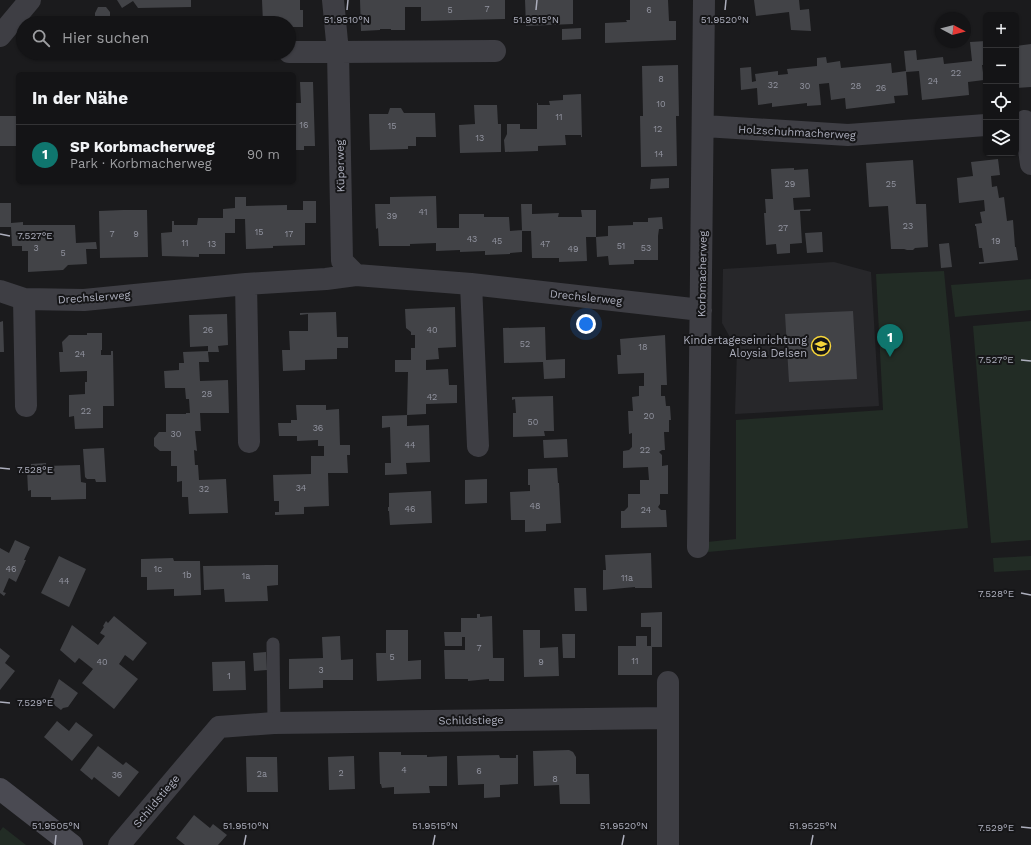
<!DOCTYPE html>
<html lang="de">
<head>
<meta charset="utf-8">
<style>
	:root { --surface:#141416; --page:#212123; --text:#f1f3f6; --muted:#9d9ea1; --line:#333335; --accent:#0f766e }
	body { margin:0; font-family:"Work Sans",sans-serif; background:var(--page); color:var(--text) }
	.controls { position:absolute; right:12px; top:12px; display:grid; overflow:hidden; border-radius:6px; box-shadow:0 1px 3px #0004 }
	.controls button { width:36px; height:36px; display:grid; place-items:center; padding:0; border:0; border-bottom:1px solid var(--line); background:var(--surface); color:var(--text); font:20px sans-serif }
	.compass { position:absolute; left:935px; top:12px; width:36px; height:36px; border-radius:50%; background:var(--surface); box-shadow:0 1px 3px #0004; rotate:97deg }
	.you { position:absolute; left:586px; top:324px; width:14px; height:14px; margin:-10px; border:3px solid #fff; border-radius:50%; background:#1a73e8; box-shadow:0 0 0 6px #1a73e833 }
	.badge { display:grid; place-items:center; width:26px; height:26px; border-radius:50%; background:var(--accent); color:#fff; font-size:13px; font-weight:700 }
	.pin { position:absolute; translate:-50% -33px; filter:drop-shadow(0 1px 2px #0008) }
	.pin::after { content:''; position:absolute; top:21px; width:14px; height:12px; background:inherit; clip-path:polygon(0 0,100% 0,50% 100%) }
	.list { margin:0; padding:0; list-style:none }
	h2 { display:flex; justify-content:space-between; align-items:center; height:52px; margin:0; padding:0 16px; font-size:17px }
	h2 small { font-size:13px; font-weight:400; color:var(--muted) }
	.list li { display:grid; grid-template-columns:26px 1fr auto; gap:12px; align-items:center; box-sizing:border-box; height:60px; padding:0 16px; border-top:1px solid var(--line) }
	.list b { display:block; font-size:15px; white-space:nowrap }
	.list p { margin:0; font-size:13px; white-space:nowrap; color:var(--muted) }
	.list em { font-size:13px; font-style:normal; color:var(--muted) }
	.icon { flex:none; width:22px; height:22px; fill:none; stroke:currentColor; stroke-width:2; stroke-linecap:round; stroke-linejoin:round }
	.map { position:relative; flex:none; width:1031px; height:845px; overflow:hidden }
	.search { position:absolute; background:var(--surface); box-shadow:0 1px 3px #0004; left:16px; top:16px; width:280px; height:44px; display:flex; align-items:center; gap:10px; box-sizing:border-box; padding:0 14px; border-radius:22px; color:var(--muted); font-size:15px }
	.panel { position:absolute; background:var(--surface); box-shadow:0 1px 3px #0004; left:16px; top:72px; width:280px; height:112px; border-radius:6px }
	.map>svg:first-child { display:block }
	.built { fill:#27272a }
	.green { fill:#222c25 }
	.building { fill:#424347 }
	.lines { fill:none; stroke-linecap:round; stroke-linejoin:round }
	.service { stroke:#3e3e44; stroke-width:13 }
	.minor { stroke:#3e3e44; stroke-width:22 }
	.secondary { stroke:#4a4a52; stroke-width:22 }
	.ticks { fill:none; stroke:#adafbd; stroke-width:1.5 }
	.labels { text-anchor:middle; stroke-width:4; stroke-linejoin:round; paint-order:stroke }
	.number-label { font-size:9px; fill:#9294a0 }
	.street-label { font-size:11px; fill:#adafbd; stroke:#161618 }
	.poi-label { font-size:11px; fill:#adafbd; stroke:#161618; text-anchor:end }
	.ticks-label { font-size:10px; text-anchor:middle; fill:#adafbd; stroke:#161618; stroke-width:4; stroke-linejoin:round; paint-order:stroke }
</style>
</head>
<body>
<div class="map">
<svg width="1031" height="845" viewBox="0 0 1031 845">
	<rect width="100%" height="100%" fill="#1b1b1d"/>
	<path class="built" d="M 834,262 L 871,272 L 879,406 L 735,414 L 737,350 L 722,323 L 723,269 Z"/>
	<path class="green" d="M 944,271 L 968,528 L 708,552 L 707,542 L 736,539 L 736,420 L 883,410 L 876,274 Z
		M 1031,279 L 1031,310 L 955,317 L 951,285 Z
		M 1031,321 L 1031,540 L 991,543 L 973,326 Z
		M 1031,556 L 1031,570 L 994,572 L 993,558 Z
		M 3,827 L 26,845 L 0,845 L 0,831 Z"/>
	<path class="building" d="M 117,0 L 191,0 L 191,7 L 138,8 L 133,1 L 122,8 Z
		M 262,0 L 300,0 L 300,10 L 303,10 L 303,27 L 289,27 L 289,23 L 263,23 Z
		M 360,0 L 505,0 L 505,19 L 421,21 L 421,7 L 405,7 L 405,30 L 391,30 L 391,29 L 380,29 L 380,30 L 361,31 Z
		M 525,0 L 573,0 L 573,24 L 526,26 Z
		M 630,0 L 668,0 L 669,21 L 676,21 L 676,40 L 605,43 L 605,23 L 627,22 L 626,20 L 630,20 Z
		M 754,0 L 799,0 L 800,10 L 809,9 L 811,31 L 791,30 L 789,12 L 756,16 Z
		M 98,7 L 106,7 L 110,12 L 110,20 L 119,20 L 119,23 L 80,23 L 80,21 L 95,21 L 95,13 Z
		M 581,28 L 581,39 L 562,40 L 562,29 Z
		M 986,41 L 986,65 L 982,65 L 984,80 L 968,82 L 969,95 L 922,100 L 919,71 L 906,72 L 908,95 L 894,96 L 895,103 L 846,109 L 845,98 L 831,100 L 829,83 L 819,84 L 821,105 L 807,106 L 807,103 L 772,107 L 772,103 L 758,105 L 757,88 L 741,90 L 740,68 L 751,67 L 752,82 L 756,81 L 755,74 L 778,71 L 778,75 L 788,74 L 787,69 L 817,66 L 817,58 L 826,57 L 827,63 L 840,61 L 841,68 L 891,63 L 892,73 L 906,71 L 904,51 L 916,50 L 917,60 L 943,57 L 944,64 L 972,61 L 970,42 Z
		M 1031,44 L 1031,87 L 1016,88 L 1016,46 Z
		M 75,53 L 119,53 L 119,57 L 75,58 Z
		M 678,65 L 679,116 L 676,116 L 677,166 L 641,167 L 640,116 L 643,116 L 642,66 Z
		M 300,82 L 313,82 L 315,146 L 304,146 L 304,150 L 294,150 L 294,103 L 301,103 Z
		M 581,94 L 582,137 L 581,137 L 581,135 L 565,135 L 566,145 L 538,146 L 538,151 L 505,152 L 504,140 L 507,134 L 507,124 L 520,124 L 520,129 L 537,129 L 537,103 L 538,103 L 538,105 L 550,105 L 549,101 L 563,100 L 563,95 Z
		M 474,105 L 497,105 L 498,124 L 501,124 L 501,152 L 460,153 L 459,125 L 475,124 Z
		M 390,108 L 401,108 L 404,113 L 435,113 L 436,137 L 416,137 L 416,146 L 408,146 L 408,149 L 370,150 L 369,114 L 388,114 Z
		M 0,116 L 18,116 L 18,146 L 0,146 Z
		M 998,159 L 1000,175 L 991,176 L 992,187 L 997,186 L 999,198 L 1004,197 L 1007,221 L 1013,220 L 1015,247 L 1016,247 L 1018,260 L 979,264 L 979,262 L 984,262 L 982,248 L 979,248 L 976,226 L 975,226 L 975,224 L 982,223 L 980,212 L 985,211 L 984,200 L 959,203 L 957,178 L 973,176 L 971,162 Z
		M 913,160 L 916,204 L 926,204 L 928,247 L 915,248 L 913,250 L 907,250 L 904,249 L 891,249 L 888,206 L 869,207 L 866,163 Z
		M 794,168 L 794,170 L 808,169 L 810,197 L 793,198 L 794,210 L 811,209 L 810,211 L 800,211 L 802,243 L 790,244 L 790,253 L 777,254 L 776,244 L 766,245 L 764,213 L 766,213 L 765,199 L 773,199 L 771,169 Z
		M 669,178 L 669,188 L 650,189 L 651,179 Z
		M 436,196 L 437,228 L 459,228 L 459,214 L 484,214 L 484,217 L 509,217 L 510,231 L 522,230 L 522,252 L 510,253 L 510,254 L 485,255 L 485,251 L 460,252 L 460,250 L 436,251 L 436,243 L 410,244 L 410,246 L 379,246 L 378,228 L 376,229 L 375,204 L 390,204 L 390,197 Z
		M 235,197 L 246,197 L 246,206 L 287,205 L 287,210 L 303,210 L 303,201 L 316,201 L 316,223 L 305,223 L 305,245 L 273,246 L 273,248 L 246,249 L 245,219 L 235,219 L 235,233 L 225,233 L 225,254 L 199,254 L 199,257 L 162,256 L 161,233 L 172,232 L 172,221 L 174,221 L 174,225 L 197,225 L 198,218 L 223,218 L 223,209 L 235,208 Z
		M 0,203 L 11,203 L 11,223 L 23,222 L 23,225 L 75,225 L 76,243 L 96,242 L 97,249 L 86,249 L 87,264 L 68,265 L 63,270 L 28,272 L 28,251 L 22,251 L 22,246 L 12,246 L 11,227 L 0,227 Z
		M 521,204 L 532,204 L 532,214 L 559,213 L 558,217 L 582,217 L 581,210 L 596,210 L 596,237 L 586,237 L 587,261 L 559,262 L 559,258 L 532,258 L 531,231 L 522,231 Z
		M 123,210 L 147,210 L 148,257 L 100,258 L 99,211 Z
		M 662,217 L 663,229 L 659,229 L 658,236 L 658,260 L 634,260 L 634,264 L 609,265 L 608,256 L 597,257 L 596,237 L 608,236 L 608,226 L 633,225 L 633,222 L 648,222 L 648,218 Z
		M 822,232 L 823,252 L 807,253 L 805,233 Z
		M 949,243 L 952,267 L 941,268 L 939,244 Z
		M 455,307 L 456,347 L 438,348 L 439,359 L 426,360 L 426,370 L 448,369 L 449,385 L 457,385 L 457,403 L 426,404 L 426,414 L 407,415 L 407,426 L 429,425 L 430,462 L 406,463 L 407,474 L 385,475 L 385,463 L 391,463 L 390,427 L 382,428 L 382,416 L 407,415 L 408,372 L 395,372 L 395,360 L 411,360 L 411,348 L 415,348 L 415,335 L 411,335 L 411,332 L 406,328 L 405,309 Z
		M 853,311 L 857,379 L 789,382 L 785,314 Z
		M 336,312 L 337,337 L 348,337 L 348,348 L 337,348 L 337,359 L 305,360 L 305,370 L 283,371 L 282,350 L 290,350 L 289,331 L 308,331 L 308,314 L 300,315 L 300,313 Z
		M 227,314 L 228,345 L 218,346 L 219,352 L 208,352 L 209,362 L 199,362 L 200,381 L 228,380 L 229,413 L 200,413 L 201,431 L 195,431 L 197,451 L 194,450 L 195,465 L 198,465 L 199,480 L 226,479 L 228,513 L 189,514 L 188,497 L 182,497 L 182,481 L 177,482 L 177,466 L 171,466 L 171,451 L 160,451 L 154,446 L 154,438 L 159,432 L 166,432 L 166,414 L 186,414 L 186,413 L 190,413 L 189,399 L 186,399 L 185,388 L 165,388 L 164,371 L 179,370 L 179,363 L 184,363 L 183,352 L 208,351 L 208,346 L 190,347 L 189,315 Z
		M 3,321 L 4,352 L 0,352 L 0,322 Z
		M 545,327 L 546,360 L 565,359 L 565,378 L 544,379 L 543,362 L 504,363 L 503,328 Z
		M 87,333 L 102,333 L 102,350 L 101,350 L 101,355 L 111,355 L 111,351 L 113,351 L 114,406 L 103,406 L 103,428 L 75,429 L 74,416 L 69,417 L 69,395 L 85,394 L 85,382 L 87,382 L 87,371 L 60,372 L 59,352 L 63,352 L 62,342 L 69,335 L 87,335 Z
		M 665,335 L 667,385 L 661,385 L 661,396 L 665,396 L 666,406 L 670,406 L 671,420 L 669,420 L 669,432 L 664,432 L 665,450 L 662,450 L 659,452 L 662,455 L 662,466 L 668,465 L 668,494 L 660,494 L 660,504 L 658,507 L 661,510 L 666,510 L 667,527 L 621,528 L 621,511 L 624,511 L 628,507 L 628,494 L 640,494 L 640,480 L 649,480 L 648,467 L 623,468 L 623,451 L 629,450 L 632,447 L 632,433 L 629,434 L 628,411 L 633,411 L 632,397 L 639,396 L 639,386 L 644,386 L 644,373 L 618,374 L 617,355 L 621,355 L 620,339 Z
		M 553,396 L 554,431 L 544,431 L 545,436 L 513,437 L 513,413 L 516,413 L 515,399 L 512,400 L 512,397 Z
		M 296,405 L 326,405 L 326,410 L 339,409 L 340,445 L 350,445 L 350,455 L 347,455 L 348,473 L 328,473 L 329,506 L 304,507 L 304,514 L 275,515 L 275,512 L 279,512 L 279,501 L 274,501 L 273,475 L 311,474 L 311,456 L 324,456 L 324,446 L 318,446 L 318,440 L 297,441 L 297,436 L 279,436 L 278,423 L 291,423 L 291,420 L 297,420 Z
		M 567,439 L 568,457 L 544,458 L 543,440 Z
		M 104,448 L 106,482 L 96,482 L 95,479 L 87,479 L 85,477 L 83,449 Z
		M 46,463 L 46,466 L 80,465 L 81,482 L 86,483 L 86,499 L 51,500 L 51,497 L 31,497 L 31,490 L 28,491 L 27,470 L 31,470 L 31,464 Z
		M 557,468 L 558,483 L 559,483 L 561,523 L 546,524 L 546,531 L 525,532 L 525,520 L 511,520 L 510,492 L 530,491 L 530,485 L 528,485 L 528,469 Z
		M 487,479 L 487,503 L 465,504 L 465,480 Z
		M 431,491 L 432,523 L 390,525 L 389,511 L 388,511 L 388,507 L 389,507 L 389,493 Z
		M 15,540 L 30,547 L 24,560 L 26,560 L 16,582 L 9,578 L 3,592 L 6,593 L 4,596 L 0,593 L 0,548 L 9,553 Z
		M 651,553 L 652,588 L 635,588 L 635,587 L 603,590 L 603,570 L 606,570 L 605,555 Z
		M 59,556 L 86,569 L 69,607 L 41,593 Z
		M 173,558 L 174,561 L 200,561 L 201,595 L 174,596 L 174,589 L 147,590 L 147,577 L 141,577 L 141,559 Z
		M 267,565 L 278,565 L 278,585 L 267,586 L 268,601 L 225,602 L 224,589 L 204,590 L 203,566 Z
		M 574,588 L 586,588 L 587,611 L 575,611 Z
		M 662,612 L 662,647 L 652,647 L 652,675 L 618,675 L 618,646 L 636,646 L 636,636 L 647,636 L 647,646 L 651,646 L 651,627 L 641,627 L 641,613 Z
		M 477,614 L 480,614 L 480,617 L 492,616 L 493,658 L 504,658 L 504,681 L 489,681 L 489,679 L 468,681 L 468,679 L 445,679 L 444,650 L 465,650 L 465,637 L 462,637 L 462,646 L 445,646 L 444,632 L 461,632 L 461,618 L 477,618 Z
		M 114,616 L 147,643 L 133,661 L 125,655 L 119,664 L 138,679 L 114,709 L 82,683 L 93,669 L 79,658 L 75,663 L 60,650 L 72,625 L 98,645 L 105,636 L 100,633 L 104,627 L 103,626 L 106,621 L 108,623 Z
		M 386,630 L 408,630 L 408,661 L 421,660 L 421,679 L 377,681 L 376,653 L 386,653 Z
		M 523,630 L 540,630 L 540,648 L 558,647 L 559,676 L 524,677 Z
		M 562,634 L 575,634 L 575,658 L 563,658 Z
		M 340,636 L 341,660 L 353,659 L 353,680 L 323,680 L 323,688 L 289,689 L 289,659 L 323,658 L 322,637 Z
		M 0,648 L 10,656 L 5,663 L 15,671 L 0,690 Z
		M 266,652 L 267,670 L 254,671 L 253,653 Z
		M 245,661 L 246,690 L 213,691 L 212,662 Z
		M 59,679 L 78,693 L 68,707 L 63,708 L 61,710 L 49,701 Z
		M 57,721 L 69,731 L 76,722 L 93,735 L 72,761 L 44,737 Z
		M 98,746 L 123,765 L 126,762 L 139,772 L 119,797 L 94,777 L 92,780 L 80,770 Z
		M 533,751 L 569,750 L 573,752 L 576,757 L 576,774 L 589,774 L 590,804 L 560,804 L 559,785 L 534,786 Z
		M 379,752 L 401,752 L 401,755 L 427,755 L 427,757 L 447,756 L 447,786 L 429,786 L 430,793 L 394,794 L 394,787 L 382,788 L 381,784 L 380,784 Z
		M 499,755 L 500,758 L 516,758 L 516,755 L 518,755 L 518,784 L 500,785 L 500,797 L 484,798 L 484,784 L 458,785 L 457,756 Z
		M 354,756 L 355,789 L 329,790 L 328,757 Z
		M 246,757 L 277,757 L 278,792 L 247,792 Z
		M 194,815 L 210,828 L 213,824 L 227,835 L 218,845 L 185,845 L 176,838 Z"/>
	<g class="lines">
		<path class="service" d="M 273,644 L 274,723"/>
		<path class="minor" d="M 0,36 L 30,0
			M 289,52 L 338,52 L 333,0
			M 1025,121 L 1031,164
			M 704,126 L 848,135 L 986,125
			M 356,275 L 342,261 L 338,52 L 495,51
			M 246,284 L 249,442
			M 471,284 L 478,446
			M 0,291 L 24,299
			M 26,406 L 24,299 L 84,300 L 246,284 L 326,279 L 356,275 L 471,284 L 701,310
			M 698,547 L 704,0
			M 668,682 L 668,845
			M 119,845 L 219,727 L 274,723 L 668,718"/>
		<path class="secondary" d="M 0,789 L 72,845"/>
	</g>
	<path class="ticks" d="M 347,10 L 348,0M 536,10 L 537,0M 725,10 L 726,0M 0,234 L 10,236M 1021,360 L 1031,361M 0,468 L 10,469M 1021,593 L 1031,595M 0,702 L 10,703M 1021,827 L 1031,828M 55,845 L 56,835M 244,845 L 246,835M 433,845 L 435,835M 622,845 L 624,835M 811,845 L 813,835"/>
	<defs>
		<symbol id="school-ring" viewBox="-11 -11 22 22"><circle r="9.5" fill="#161618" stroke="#f6d53a" stroke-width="1.5"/><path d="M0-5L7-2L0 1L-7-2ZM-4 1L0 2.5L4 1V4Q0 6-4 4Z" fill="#f6d53a"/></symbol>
	</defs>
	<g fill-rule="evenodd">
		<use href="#school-ring" x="810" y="335" width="22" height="22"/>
	</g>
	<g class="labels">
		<g class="number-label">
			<text x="487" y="12">7</text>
			<text x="450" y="13">5</text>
			<text x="649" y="13">6</text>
			<text x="956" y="76">22</text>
			<text x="661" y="82">8</text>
			<text x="933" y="84">24</text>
			<text x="773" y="88">32</text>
			<text x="805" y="89">30</text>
			<text x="856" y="89">28</text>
			<text x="881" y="91">26</text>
			<text x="661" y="107">10</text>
			<text x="559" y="120">11</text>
			<text x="304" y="128">16</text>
			<text x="392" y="129">15</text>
			<text x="658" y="132">12</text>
			<text x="480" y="141">13</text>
			<text x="659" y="157">14</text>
			<text x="790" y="187">29</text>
			<text x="891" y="187">25</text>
			<text x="423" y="215">41</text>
			<text x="392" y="219">39</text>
			<text x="908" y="229">23</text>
			<text x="783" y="231">27</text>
			<text x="259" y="235">15</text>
			<text x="112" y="237">7</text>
			<text x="136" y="237">9</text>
			<text x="289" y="237">17</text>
			<text x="472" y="242">43</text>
			<text x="497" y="244">45</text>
			<text x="996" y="244">19</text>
			<text x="185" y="246">11</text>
			<text x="212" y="247">13</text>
			<text x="545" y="247">47</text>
			<text x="621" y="249">51</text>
			<text x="36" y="251">3</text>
			<text x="646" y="251">53</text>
			<text x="573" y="252">49</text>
			<text x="63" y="256">5</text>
			<text x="208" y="333">26</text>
			<text x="432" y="333">40</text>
			<text x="525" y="347">52</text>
			<text x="643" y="350">18</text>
			<text x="80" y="357">24</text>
			<text x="207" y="397">28</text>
			<text x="432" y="400">42</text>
			<text x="86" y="414">22</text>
			<text x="649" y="419">20</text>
			<text x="533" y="425">50</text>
			<text x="318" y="431">36</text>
			<text x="176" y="437">30</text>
			<text x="410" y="448">44</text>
			<text x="645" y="453">22</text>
			<text x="301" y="491">34</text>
			<text x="204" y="492">32</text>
			<text x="535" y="509">48</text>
			<text x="410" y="512">46</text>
			<text x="646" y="513">24</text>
			<text x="11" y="572">46</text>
			<text x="158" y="572">1c</text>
			<text x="187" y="578">1b</text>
			<text x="246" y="579">1a</text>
			<text x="627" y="581">11a</text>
			<text x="64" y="584">44</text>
			<text x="479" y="651">7</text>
			<text x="392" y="660">5</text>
			<text x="635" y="664">11</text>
			<text x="102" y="665">40</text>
			<text x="541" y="665">9</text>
			<text x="321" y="673">3</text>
			<text x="229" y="679">1</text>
			<text x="404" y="773">4</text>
			<text x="479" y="774">6</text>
			<text x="341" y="776">2</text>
			<text x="262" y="777">2a</text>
			<text x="117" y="778">36</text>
			<text x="555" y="782">8</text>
		</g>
		<g class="street-label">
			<text transform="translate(797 132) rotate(3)" y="4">Holzschuhmacherweg</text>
			<text transform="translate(340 166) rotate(-91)" y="4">Küperweg</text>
			<text transform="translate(702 274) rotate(-89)" y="4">Korbmacherweg</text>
			<text transform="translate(94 297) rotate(-4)" y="4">Drechslerweg</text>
			<text transform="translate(586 297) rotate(6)" y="4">Drechslerweg</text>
			<text transform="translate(471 720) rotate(-1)" y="4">Schildstiege</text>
			<text transform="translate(156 801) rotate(-50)" y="4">Schildstiege</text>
		</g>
		<g class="poi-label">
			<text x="807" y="344">Kindertageseinrichtung<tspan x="807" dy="13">Aloysia Delsen</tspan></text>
		</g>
	</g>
	<g class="ticks-label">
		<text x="347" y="23">51.9510°N</text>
		<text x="536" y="23">51.9515°N</text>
		<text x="725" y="23">51.9520°N</text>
		<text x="35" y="239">7.527°E</text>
		<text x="996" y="363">7.527°E</text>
		<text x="35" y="473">7.528°E</text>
		<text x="996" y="597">7.528°E</text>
		<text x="35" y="706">7.529°E</text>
		<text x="56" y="829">51.9505°N</text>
		<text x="246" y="829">51.9510°N</text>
		<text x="435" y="829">51.9515°N</text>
		<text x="624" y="829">51.9520°N</text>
		<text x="813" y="829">51.9525°N</text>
		<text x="996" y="831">7.529°E</text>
	</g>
</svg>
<div class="controls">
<button>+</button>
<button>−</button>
<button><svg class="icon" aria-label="locate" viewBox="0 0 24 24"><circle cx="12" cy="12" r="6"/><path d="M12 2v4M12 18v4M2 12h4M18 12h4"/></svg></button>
<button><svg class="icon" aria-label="layers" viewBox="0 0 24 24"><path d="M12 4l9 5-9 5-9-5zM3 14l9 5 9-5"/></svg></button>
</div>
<svg class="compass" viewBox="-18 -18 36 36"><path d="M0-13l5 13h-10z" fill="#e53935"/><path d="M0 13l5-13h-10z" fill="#9d9ea1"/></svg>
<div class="you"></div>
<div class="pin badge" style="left:890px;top:357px">1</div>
<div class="search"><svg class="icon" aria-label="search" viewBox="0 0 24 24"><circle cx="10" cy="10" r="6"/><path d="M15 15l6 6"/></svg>Hier suchen</div>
<section class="panel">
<h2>In der Nähe<small></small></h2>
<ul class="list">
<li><span class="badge">1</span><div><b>SP Korbmacherweg</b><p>Park · Korbmacherweg</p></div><em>90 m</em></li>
</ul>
</section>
</div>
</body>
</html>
